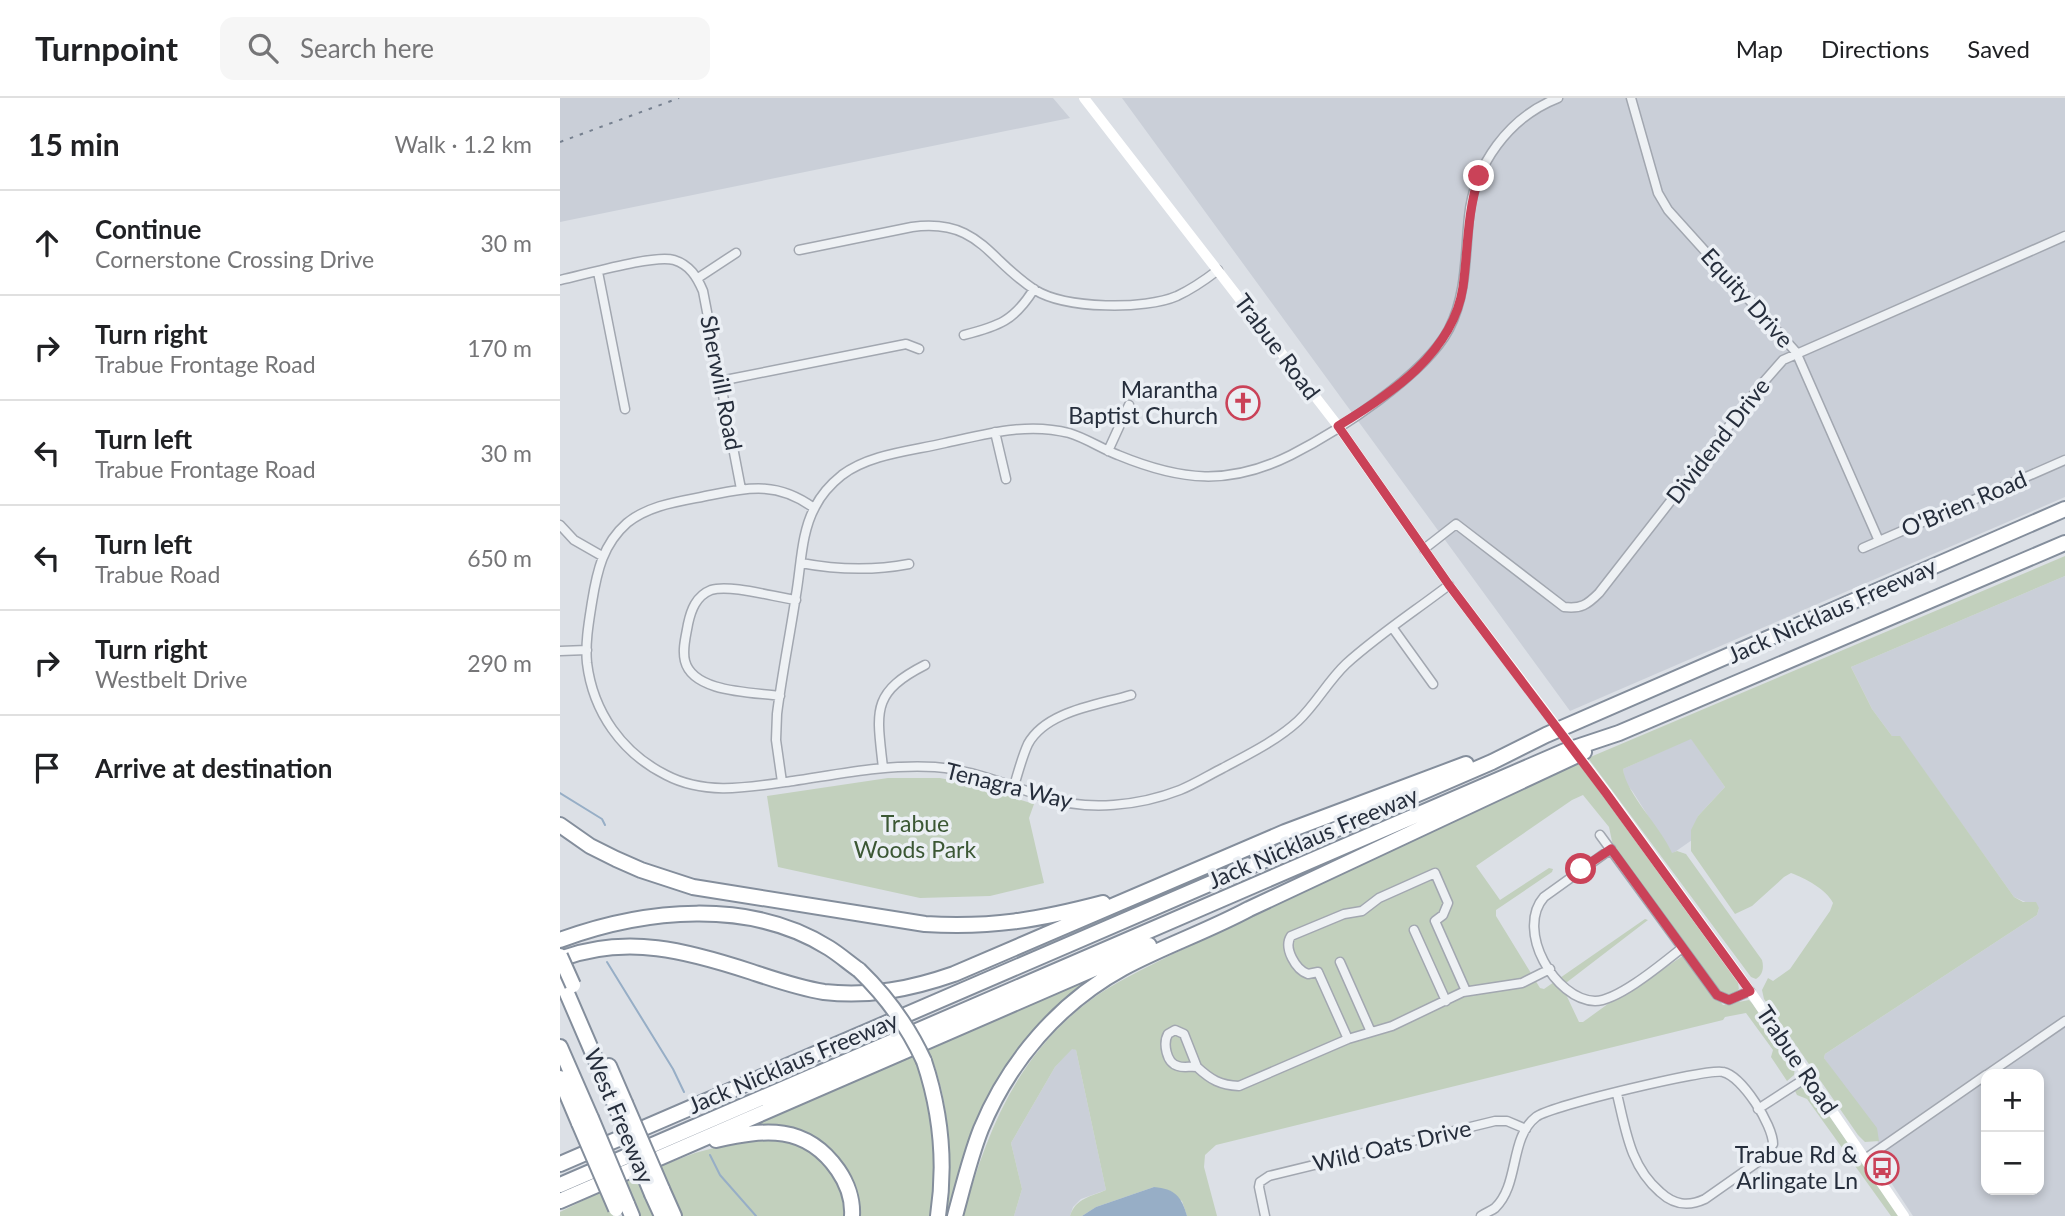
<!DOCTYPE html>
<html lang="en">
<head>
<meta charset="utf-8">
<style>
	:root { --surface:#fff; --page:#f6f6f6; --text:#202124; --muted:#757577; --line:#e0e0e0 }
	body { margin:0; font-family:Lato,sans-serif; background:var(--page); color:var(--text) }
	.controls { position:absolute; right:21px; bottom:21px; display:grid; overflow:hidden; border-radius:14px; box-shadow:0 4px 10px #0003 }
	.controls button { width:63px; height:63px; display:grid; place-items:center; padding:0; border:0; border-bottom:2px solid var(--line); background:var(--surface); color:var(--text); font:35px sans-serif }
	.stop { position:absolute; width:21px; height:21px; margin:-16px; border:5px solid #ca4258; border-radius:50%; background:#fff }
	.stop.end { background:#ca4258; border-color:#fff; box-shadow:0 2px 7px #0008 }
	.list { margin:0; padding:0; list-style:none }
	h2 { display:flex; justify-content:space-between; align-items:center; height:91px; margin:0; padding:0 28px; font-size:30px }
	h2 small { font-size:23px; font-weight:400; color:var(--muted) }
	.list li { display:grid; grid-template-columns:46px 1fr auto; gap:21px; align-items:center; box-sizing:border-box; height:105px; padding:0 28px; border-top:2px solid var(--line) }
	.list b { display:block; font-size:26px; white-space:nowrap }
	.list p { margin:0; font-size:23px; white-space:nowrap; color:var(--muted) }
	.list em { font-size:23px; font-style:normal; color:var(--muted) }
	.icon { flex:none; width:38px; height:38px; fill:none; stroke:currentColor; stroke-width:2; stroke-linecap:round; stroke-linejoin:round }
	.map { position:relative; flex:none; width:1505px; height:1118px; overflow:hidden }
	header { display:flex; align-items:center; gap:42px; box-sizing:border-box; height:98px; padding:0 35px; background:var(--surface); border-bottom:2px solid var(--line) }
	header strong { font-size:33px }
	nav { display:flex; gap:38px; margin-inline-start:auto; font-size:24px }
	.search { width:490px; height:63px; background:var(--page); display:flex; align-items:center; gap:18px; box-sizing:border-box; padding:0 24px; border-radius:14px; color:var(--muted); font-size:26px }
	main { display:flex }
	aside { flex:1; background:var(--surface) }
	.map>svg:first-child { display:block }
	.built { fill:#cacfd8; fill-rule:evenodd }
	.green { fill:#c2d0bd }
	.water { fill:#97aec6 }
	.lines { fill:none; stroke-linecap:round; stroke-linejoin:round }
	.stream { stroke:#97aec6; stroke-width:2 }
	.street-casing { stroke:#a2a7b0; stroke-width:11 }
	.highway-casing { stroke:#848e9c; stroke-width:18 }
	.street { stroke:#eef1f4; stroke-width:8 }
	.secondary { stroke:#fff; stroke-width:10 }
	.highway { stroke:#fff; stroke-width:14 }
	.rail { stroke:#76808f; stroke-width:2; stroke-dasharray:3.5 7; stroke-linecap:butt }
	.highway-bridge-casing { stroke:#848e9c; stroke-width:18; stroke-linecap:butt }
	.secondary-bridge { stroke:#fff; stroke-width:10 }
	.highway-bridge { stroke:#fff; stroke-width:14 }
	.route { stroke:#ca4258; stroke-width:9 }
	.labels { text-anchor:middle; stroke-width:7; stroke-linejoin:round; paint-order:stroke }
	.street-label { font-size:23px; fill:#262e3c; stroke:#ebeff4 }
	.poi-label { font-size:23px; fill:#262e3c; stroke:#ebeff4; text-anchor:end }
	.park-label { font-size:23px; fill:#3b5734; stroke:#ebeff4 }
</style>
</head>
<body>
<header>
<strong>Turnpoint</strong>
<div class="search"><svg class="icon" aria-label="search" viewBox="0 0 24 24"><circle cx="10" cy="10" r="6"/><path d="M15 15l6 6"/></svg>Search here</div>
<nav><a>Map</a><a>Directions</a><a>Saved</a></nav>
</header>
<main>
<aside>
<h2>15 min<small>Walk · 1.2 km</small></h2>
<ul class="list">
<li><svg class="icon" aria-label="ahead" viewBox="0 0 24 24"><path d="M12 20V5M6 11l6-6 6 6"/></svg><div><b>Continue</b><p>Cornerstone Crossing Drive</p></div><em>30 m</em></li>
<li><svg class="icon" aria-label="right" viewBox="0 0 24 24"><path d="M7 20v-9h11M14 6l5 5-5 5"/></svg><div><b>Turn right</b><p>Trabue Frontage Road</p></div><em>170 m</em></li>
<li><svg class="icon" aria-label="left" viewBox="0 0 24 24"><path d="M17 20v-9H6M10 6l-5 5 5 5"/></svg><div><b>Turn left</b><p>Trabue Frontage Road</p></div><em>30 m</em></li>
<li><svg class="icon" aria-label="left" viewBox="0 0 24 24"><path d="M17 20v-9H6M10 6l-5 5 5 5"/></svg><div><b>Turn left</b><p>Trabue Road</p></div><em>650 m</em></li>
<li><svg class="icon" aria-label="right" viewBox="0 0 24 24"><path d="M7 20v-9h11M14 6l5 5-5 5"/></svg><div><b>Turn right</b><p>Westbelt Drive</p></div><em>290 m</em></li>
<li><svg class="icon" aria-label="arrive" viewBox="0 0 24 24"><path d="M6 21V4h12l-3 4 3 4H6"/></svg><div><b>Arrive at destination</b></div></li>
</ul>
</aside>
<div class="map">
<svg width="1505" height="1118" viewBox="0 0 1505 1118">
	<rect width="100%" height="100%" fill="#dce0e6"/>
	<path class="built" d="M 0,0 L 493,0 L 510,20 L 0,124 Z
		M 562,0 L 1505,0 L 1505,399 L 1010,613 Z
		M 1505,478 L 1505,1118 L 1353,1118 L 1320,1068 L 1317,1036 L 1264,960 L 1265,956 L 1477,817 L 1479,810 L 1454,799 L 1340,639 L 1332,638 L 1312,611 L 1291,569 ZM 1426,976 L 1479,976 L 1479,1092 L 1426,1092 Z
		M 1131,640 L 1165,689 L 1138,718 L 1132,742 L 1112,756 L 1073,694 L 1065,684 L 1063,671 Z
		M 512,950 L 516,952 L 546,1092 L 521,1101 L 513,1109 L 510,1118 L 454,1118 L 462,1091 L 451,1045 L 495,969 Z"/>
	<path class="green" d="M 1505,458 L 1505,478 L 1291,569 L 1312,611 L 1332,638 L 1340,638 L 1454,799 L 1463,804 L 1476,804 L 1479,810 L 1477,817 L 1265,956 L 1264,960 L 1317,1030 L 1319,1043 L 1305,1044 L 1298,1037 L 1204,901 L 1202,892 L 1208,880 L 1213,883 L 1230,871 L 1270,813 L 1273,805 C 1267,792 1245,780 1231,775 L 1224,779 L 1192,808 L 1175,816 L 1131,753 L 1131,732 L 1138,718 L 1165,689 L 1131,641 L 1063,671 C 1066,696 1101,729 1112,755 L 1117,753 L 1126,756 L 1202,862 C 1204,869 1203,877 1196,881 L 1191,879 L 1028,660 Z
		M 1019,665 L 1178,885 L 1179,891 L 1173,897 L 1167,899 L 1161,895 L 1053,748 L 1049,729 L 1023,697 L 1012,702 L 916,768 L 940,802 L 989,770 L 993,771 L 992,774 L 936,812 L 936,818 L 980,890 L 984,891 L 1085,821 L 1088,822 L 1002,888 L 1019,924 L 1023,924 L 1074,887 L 1080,887 L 1124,857 L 1163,907 L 1189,902 L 1192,905 L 1235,969 L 1234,977 L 1227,983 L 1211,959 L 1213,952 L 1186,915 L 1165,919 L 1163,922 L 656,1047 L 645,1057 L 644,1069 L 657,1118 L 627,1118 L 622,1103 L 594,1089 L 536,1109 L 522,1118 L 510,1118 C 516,1100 530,1099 546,1092 L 516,952 L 512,951 L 495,969 L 451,1045 L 462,1091 L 454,1118 L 403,1118 C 427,1034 456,959 528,904 C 554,884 584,871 613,856 Z
		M 328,680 L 380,680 L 410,686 L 474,706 L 469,720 L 484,785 L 430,798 L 360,800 L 218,769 L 207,698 Z
		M 547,872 L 460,955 L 388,1118 L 384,1118 C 390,1057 393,1010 368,951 Z
		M 355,958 C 377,1011 377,1062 371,1118 L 296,1118 L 267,1053 L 186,1033 L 184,1029 L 345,960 L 346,962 Z
		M 1241,989 L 1251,992 L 1339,1118 L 1331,1118 L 1247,1001 L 1237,997 L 1235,993 Z
		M 187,1041 L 230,1041 L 259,1056 L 284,1094 L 287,1118 L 120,1118 L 98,1069 L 135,1055 Z
		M 78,1078 L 95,1118 L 80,1118 L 66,1083 Z
		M 44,1092 L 53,1118 L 0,1118 L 0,1114 Z"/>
	<path class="water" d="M 594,1089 C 615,1091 621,1098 627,1118 L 522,1118 L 536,1109 Z"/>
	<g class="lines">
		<path class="stream" d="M 0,695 L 42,721 L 45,727
			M 47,864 L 113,971 L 124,994
			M 150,1057 L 160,1077 L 196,1118"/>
		<defs>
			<path id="street" d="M 1071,0 L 1098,95 L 1108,112 L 1236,254 L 1319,443
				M 239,152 L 352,129 C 419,120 428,162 475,192 C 506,211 585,212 617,198 C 632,191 645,182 658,172
				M 38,174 L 65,311
				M 138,180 L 176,155
				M 0,182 C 24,177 94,156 114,162 C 130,167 137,179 143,193 L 181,391
				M 404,237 C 439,228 454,223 474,191
				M 160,283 L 346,246 L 359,251
				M 435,334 L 446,381
				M 548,353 L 569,307
				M 254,410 C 218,384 192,389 151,397 C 123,403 90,406 67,425 C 43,446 37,473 32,504 C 29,523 25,545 27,565 C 33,614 62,655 106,677 C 146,698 190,689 233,683 C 280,676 327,666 375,669 C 413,672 451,688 487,700 C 529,713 579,708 620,692 C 635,686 649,677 663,670 C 689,656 716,643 738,623 C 756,606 768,583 786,566 C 818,537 855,513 889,487
				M 0,427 L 14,442 L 42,458
				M 1303,450 L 1505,362
				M 864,451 L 896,426 L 1004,509 C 1021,511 1027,507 1039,495 L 1201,287 L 1223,262 L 1505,138
				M 241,465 C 278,472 312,473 349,466
				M 832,529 L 873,586
				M 0,553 L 27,552
				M 220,598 C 193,594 133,595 125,563 C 122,551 126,538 128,526 C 131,512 136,498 151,492 C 170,486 214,499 236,502
				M 323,670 C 317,614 310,595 365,567
				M 222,684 L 216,642 L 217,616 C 222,576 230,537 236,497 C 241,469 241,434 255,409 C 261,397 272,385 282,377 C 310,356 351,353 385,345 C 426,336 467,324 509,335 C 526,340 542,351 558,357 C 621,383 669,388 731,357 C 778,333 865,277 889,231 C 907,196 905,156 909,119 C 914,67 949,19 998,0
				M 454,688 C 458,675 462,659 468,646 C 486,613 538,607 571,597
				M 1040,737 L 1157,897 L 1169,902 L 1190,893
				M 1051,751 L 984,799 C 955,832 995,902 1035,903 C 1058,903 1103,865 1122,850
				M 854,832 L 886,903
				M 780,864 L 811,934
				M 788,941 L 758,874 L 748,876 C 736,872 723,850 731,838 L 784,816 L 802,813 L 819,800 L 875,775 L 888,805 L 883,817 L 875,823 L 906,893
				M 637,969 L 624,936 L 615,932 L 608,936 C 603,945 606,965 618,968 C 623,970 631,968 637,969 C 651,982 660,987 679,988 L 788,941 L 832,928 L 903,894 L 962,885 L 990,871
				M 1428,976 L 1505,923
				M 1198,1011 L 1249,978
				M 1305,1061 L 1426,977
				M 705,1118 L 699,1089 L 700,1084 L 709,1078 L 935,1023 L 947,1023 L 966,1031
				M 921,1118 C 925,1115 931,1113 935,1110 C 960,1086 949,1040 976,1019 C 990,1008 1148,970 1163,974 C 1182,978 1213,1027 1213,1046 L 1202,1061 L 1145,1101 C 1128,1109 1114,1107 1100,1094 C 1070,1068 1066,1033 1057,996"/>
			<path id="highway" d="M 0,727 L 30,748 L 56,761 L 81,772 L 133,789 L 365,826 C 432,830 478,822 543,805
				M 0,842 C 84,811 190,800 269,850 C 280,857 289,865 299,872
				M 0,861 C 67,836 128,853 192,874 C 216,882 239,890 264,894 C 310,899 351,891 394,876 L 725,734 L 906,666
				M 0,879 L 56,1009
				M 0,949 L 31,1020
				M 364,963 C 381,1014 386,1065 378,1118
				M 49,968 L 65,1005
				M 0,980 L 19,1025
				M 156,1042 C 205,1031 246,1026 278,1072 C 287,1085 293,1102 292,1118
				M 0,1066 L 932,664 L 986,637 L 1505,411
				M 0,1087 L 1005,653 L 1059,635 L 1505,445
				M 102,1091 L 114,1118
				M 92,1096 L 102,1118
				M 0,1103 L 589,847
				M 67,1106 L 72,1118
				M 395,1118 C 403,1089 410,1059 421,1031 C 449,963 499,905 563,870 C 604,848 648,833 689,811 L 1024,654"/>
		</defs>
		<use href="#street" class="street-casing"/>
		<use href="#highway" class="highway-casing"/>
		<use href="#street" class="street"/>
		<path class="secondary" d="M 524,0 L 778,328 L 889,487 L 972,596
			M 1047,695 L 1181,880 L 1344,1118"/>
		<use href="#highway" class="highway"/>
		<path class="rail" d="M 0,44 L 119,0"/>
		<defs>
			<path id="highway-bridge" d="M 0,858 L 13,887
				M 299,872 C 327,899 348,928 364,963
				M 65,1005 L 102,1091
				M 56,1009 L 92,1096
				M 31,1020 L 67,1106
				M 19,1025 L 56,1111"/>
		</defs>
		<use href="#highway-bridge" class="highway-bridge-casing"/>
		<path class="secondary-bridge" d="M 972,596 L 1047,695"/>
		<use href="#highway-bridge" class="highway-bridge"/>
	</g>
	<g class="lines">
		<path class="route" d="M 919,78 C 907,115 908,152 903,189 C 893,255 831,296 778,328 L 889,487 L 1046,695 L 1190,893 L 1169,902 L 1157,897 L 1051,751 L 1021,771"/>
	</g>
	<defs>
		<symbol id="church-ring" viewBox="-11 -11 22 22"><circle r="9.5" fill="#ebeff4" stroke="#ca4258" stroke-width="1.5"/><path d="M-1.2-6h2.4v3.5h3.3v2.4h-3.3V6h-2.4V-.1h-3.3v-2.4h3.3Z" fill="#ca4258"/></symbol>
		<symbol id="bus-ring" viewBox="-11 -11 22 22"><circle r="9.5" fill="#ebeff4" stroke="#ca4258" stroke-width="1.5"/><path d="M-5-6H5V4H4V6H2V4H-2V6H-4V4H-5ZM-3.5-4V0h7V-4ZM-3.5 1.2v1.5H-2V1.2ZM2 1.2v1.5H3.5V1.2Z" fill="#ca4258"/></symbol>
	</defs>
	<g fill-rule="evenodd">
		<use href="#church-ring" x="664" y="286" width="38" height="38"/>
		<use href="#bus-ring" x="1303" y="1051" width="38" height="38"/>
	</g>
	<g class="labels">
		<g class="street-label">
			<text transform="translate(1187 200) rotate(48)" y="8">Equity Drive</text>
			<text transform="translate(717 249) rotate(53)" y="8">Trabue Road</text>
			<text transform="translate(161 285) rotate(79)" y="8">Sherwill Road</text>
			<text transform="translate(1158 343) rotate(-52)" y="8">Dividend Drive</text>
			<text transform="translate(1404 406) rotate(-23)" y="8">O'Brien Road</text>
			<text transform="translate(1272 513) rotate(-24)" y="8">Jack Nicklaus Freeway</text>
			<text transform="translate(449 688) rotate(14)" y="8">Tenagra Way</text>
			<text transform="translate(753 740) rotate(-23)" y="8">Jack Nicklaus Freeway</text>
			<text transform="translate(1237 962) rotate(56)" y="8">Trabue Road</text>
			<text transform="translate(233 965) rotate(-23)" y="8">Jack Nicklaus Freeway</text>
			<text transform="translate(59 1018) rotate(67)" y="8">West Freeway</text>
			<text transform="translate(832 1048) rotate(-13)" y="8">Wild Oats Drive</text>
		</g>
		<g class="poi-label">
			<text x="658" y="300">Marantha<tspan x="658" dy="26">Baptist Church</tspan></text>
			<text x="1298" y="1065">Trabue Rd &amp;<tspan x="1298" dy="26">Arlingate Ln</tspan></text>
		</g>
		<g class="park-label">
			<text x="355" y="734">Trabue<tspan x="355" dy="26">Woods Park</tspan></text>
		</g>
	</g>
</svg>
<div class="controls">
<button>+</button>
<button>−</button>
</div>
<div class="stop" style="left:1021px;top:771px"></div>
<div class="stop end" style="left:919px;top:78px"></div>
</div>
</main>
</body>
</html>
